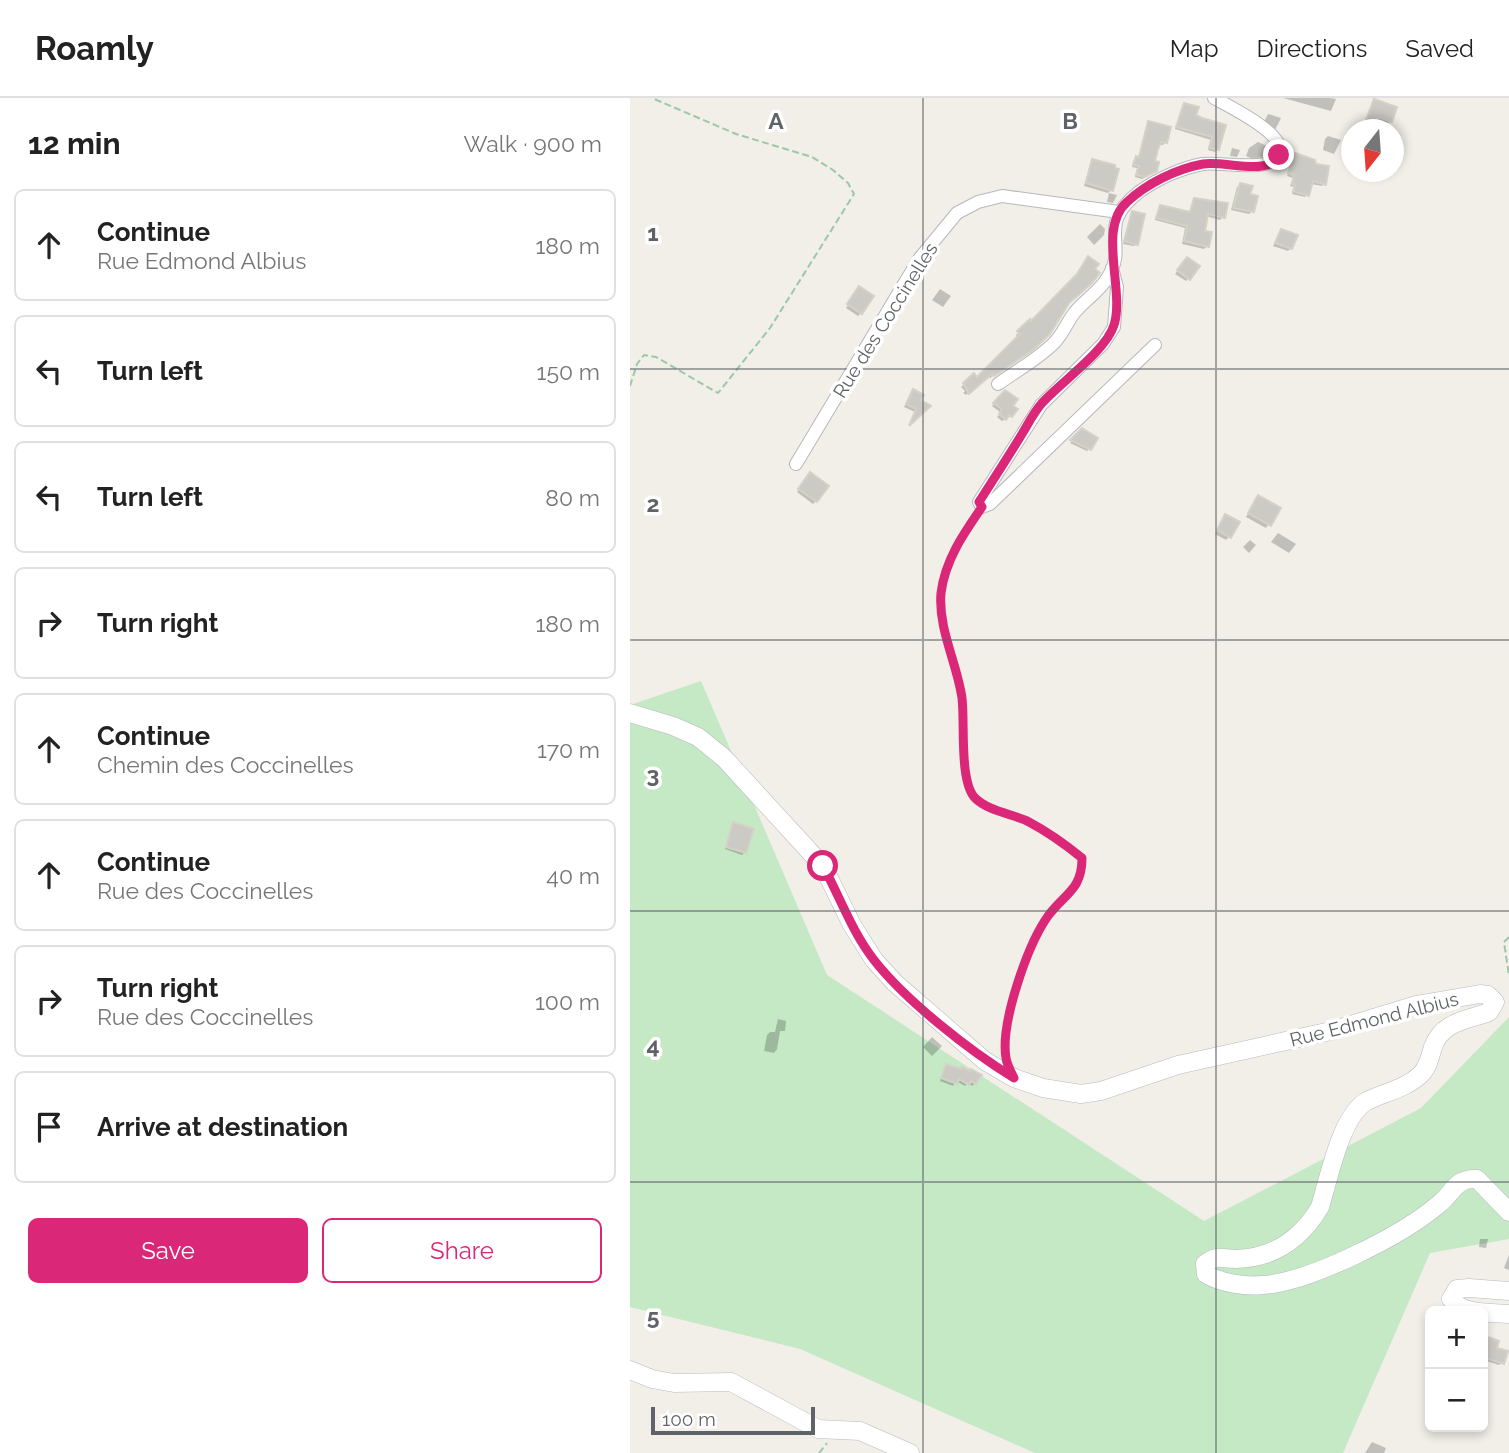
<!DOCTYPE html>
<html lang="en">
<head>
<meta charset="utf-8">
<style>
	:root { --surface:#fff; --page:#f6f6f6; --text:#222; --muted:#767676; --line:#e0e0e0; --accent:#db2777 }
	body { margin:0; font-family:Raleway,sans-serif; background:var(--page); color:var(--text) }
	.controls { position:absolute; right:21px; bottom:21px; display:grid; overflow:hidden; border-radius:10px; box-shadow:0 4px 10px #0003 }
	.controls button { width:63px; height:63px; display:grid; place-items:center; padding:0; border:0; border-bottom:2px solid var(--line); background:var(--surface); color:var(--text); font:35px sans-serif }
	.compass { position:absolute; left:711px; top:21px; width:63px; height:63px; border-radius:50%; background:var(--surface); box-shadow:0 4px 10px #0003; rotate:197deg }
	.scale { position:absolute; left:21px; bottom:18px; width:164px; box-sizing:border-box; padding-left:7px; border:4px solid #5f6368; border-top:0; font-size:19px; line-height:24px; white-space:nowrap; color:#5f6368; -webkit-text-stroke:5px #fff; paint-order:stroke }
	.stop { position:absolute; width:21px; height:21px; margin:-16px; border:5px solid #db2777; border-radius:50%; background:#fff }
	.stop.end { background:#db2777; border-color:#fff; box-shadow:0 2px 7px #0008 }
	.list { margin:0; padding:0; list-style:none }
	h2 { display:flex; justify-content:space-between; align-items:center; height:91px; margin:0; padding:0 28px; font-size:30px }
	h2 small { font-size:23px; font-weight:400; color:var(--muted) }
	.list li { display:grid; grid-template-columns:46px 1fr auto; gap:21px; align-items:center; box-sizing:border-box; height:112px; margin:0 14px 14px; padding:0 14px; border:2px solid var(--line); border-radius:10px }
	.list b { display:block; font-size:26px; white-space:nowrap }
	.list p { margin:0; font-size:23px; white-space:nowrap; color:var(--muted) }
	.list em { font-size:23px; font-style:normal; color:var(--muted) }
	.actions { display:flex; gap:14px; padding:21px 28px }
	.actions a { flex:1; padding:16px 0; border:2px solid var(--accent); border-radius:10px; text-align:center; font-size:24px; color:var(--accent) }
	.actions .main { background:var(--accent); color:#fff }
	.icon { flex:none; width:38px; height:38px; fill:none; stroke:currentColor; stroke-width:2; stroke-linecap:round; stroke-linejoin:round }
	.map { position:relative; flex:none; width:879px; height:1355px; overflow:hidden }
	header { display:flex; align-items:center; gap:42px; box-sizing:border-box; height:98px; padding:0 35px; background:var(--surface); border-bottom:2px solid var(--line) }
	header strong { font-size:33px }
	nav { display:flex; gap:38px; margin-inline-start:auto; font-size:24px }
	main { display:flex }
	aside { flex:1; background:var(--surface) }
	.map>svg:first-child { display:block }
	.green { fill:#c5e8c5 }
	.shadow { fill:#0003 }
	.building { fill:#cccac5; stroke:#d6d1c6; stroke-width:2 }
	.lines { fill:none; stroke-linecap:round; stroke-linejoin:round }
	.street-casing { stroke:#b5b8bc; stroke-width:14 }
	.secondary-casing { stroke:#b6babf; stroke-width:19 }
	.path { stroke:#9cc7a9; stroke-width:2; stroke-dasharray:7 3.5; stroke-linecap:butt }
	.street { stroke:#fff; stroke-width:12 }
	.secondary { stroke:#fff; stroke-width:18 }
	.route { stroke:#db2777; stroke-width:9 }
	.grid { fill:none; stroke:#5f6368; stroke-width:2; stroke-opacity:0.55 }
	.labels { text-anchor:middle; stroke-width:7; stroke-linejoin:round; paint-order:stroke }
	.street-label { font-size:19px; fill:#5f6368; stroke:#fff }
	.grid-label { font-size:23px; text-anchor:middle; font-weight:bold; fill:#5f6368; stroke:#fff; stroke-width:7; stroke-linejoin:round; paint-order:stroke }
</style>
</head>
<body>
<header>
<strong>Roamly</strong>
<nav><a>Map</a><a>Directions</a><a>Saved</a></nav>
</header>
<main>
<aside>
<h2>12 min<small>Walk · 900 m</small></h2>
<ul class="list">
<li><svg class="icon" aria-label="ahead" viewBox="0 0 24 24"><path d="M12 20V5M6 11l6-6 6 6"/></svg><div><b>Continue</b><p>Rue Edmond Albius</p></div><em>180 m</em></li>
<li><svg class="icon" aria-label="left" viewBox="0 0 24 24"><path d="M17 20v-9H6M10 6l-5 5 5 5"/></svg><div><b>Turn left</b></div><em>150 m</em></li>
<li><svg class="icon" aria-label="left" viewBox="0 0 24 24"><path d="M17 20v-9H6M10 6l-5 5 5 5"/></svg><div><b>Turn left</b></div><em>80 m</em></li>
<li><svg class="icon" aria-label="right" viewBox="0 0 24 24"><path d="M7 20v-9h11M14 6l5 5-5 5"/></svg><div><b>Turn right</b></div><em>180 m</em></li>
<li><svg class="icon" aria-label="ahead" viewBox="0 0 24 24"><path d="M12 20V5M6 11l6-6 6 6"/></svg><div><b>Continue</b><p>Chemin des Coccinelles</p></div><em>170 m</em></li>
<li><svg class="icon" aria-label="ahead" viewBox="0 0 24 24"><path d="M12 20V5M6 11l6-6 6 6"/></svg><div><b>Continue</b><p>Rue des Coccinelles</p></div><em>40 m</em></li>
<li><svg class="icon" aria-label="right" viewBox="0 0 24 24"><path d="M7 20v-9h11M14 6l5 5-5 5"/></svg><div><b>Turn right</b><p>Rue des Coccinelles</p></div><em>100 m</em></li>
<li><svg class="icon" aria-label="arrive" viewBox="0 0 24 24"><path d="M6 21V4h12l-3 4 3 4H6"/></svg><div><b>Arrive at destination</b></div></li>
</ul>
<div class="actions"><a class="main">Save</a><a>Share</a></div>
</aside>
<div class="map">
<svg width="879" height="1355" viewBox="0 0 879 1355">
	<rect width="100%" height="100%" fill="#f1efe8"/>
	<path class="green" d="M 71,583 L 197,877 L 574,1123 L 791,1010 L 879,919 L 879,1141 L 800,1155 L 713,1355 L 405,1355 L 170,1251 L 0,1209 L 0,607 Z"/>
	<path class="shadow" d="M 653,0 L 700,0 L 706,1 L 701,13 Z
		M 745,3 L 760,23 L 758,26 L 745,21 L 741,27 L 735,25 Z
		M 554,7 L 564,18 L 594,28 L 585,54 L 578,52 L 581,42 L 545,31 Z
		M 638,16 L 651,20 L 645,32 L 634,24 Z
		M 519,25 L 535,44 L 533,47 L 528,46 L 522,75 L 512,81 L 505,79 L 507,70 L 502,69 L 504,62 L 508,60 Z
		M 698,38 L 711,42 L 704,56 L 693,52 L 695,41 Z
		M 628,44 L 637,48 L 637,54 L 634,58 L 623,61 L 616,58 L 619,50 Z
		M 602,50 L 610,52 L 607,59 L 600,58 Z
		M 665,57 L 694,86 L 692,88 L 681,86 L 675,99 L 662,96 L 664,89 L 660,88 L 663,80 L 657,78 Z
		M 463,63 L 481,92 L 478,95 L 454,88 L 460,66 Z
		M 610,87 L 622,113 L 619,116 L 601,112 L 607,89 Z
		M 479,95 L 487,97 L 483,105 L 477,104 Z
		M 564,102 L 593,119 L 590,122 L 576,118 L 573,134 L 577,148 L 574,151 L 552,146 L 555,130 L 525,122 L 530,108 L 559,115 Z
		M 502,115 L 507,146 L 504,148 L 493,146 Z
		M 470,126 L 475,131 L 474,137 L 464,147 L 457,139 Z
		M 651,133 L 661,150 L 658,153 L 643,148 Z
		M 554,164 L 558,180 L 556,183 L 545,176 Z
		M 310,191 L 321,198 L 313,209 L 302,202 Z
		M 227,193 L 231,215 L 228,218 L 216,210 Z
		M 437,205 L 399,253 L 360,280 L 358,278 L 336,297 L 333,295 L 335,293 L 331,289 L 344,278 L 347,281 L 388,240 L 386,237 L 400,224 Z
		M 375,294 L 380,308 L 381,318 L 372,323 L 367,319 L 371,315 L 362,308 Z
		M 281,296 L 289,303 L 298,308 L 285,314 L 274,309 Z
		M 452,332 L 459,351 L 457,353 L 440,345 Z
		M 178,379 L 186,403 L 183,406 L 167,394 Z
		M 626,402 L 649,411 L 636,430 L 616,419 Z
		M 593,422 L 599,439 L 596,442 L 585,436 Z
		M 648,435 L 666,446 L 659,455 L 641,444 Z
		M 620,442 L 626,447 L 619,455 L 613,449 Z
		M 104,726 L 115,754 L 112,757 L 95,751 Z
		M 148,921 L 156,923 L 155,933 L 150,933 L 147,951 L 144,955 L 134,953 L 137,937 L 140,934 L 145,934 Z
		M 302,939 L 312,948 L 302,958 L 293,949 Z
		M 316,968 L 345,985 L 342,988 L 338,985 L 335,988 L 326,983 L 323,988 L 310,983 Z
		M 850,1141 L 858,1141 L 856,1150 L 849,1149 Z
		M 879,1157 L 879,1172 L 874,1170 Z
		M 856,1240 L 873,1264 L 869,1267 L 853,1262 L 853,1243 Z
		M 742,1344 L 756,1350 L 754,1355 L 735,1355 Z"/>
	<path class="building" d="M 744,1 L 767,9 L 762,24 L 748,19 L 745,26 L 736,22 Z
		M 554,5 L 569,9 L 566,17 L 572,20 L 596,27 L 589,52 L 579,50 L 582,39 L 546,29 Z
		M 518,23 L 541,29 L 537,45 L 531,44 L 528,51 L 525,63 L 529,64 L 527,73 L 515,79 L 506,77 L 509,68 L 503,67 L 506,58 L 509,59 Z
		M 665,55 L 685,62 L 686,66 L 699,68 L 696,87 L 683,83 L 679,98 L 663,93 L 665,87 L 662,86 L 664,77 L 658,75 Z
		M 462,61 L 485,67 L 485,70 L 489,71 L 483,93 L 456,85 Z
		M 610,85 L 623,88 L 620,96 L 628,98 L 624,114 L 603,110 Z
		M 564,100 L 598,105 L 595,120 L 578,116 L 575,133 L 582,134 L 579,149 L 554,143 L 557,128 L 526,120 L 530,107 L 560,114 Z
		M 502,113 L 515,116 L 508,147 L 494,143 Z
		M 651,131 L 668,137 L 662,151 L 645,145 Z
		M 458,158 L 469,166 L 465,171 L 470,175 L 461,186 L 439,205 L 420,236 L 403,252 L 364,278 L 362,276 L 339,296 L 333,285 L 344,275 L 347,279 L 390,236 L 387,233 L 400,221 L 401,223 L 447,176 Z
		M 557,159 L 570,168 L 560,182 L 547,172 Z
		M 229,188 L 244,198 L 232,216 L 217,206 Z
		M 283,291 L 294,297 L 291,302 L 301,308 L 279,328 L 286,311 L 276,306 Z
		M 375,292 L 388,301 L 383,308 L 388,311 L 382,319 L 379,317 L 376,322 L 369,316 L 372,311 L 363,305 Z
		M 452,330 L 468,340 L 461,352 L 440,342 Z
		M 180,374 L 199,388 L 187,404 L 168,391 Z
		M 628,397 L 651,410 L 641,428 L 618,415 Z
		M 595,416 L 610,424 L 601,440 L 587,432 Z
		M 103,724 L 124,731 L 116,755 L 96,749 Z
		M 316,966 L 331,971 L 332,969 L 340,973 L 341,971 L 352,977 L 346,986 L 341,983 L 339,987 L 329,981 L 327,986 L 311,980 Z
		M 855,1238 L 869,1243 L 867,1250 L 878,1253 L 874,1266 L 853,1259 Z"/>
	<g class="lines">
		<defs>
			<path id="street" d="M 482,170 L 487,189 L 484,229 L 473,246 L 411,307 L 349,404 L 352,409 L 360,406 L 525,247
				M 368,286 C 386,273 408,261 424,245 C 433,236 437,224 445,214 C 455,202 470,193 478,179 C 499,146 465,128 509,94 C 527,81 551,70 573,66 C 590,63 641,76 649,56 C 657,36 600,9 584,0
				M 166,366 L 289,161 L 327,115 L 348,104 L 372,98 L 489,114"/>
			<path id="secondary" d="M 0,615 L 43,628 L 68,639 L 94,660 L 193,768 L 222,827 L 244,862 L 265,885 L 355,963 L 384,980 L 413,990 L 451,996 L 471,993 L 548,967 L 701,933 L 786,907 L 850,896 L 858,897 L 865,904 L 859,914 C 838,922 812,923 803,949 C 800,959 798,970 790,977 C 775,991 755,994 737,1003 C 711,1017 699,1080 690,1109 C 671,1141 644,1160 606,1161 C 591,1161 588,1156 575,1166 L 576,1176 C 590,1185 616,1189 633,1187 C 680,1184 773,1137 809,1106 C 824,1094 825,1080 847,1081 L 879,1114
				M 879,1193 L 839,1190 L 827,1191 L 821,1201 C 832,1217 861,1214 879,1216
				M 0,1272 L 22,1281 L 44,1285 L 101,1284 L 188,1331 L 230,1333 L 280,1355"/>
		</defs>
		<use href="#street" class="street-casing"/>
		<use href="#secondary" class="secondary-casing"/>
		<path class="path" d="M 0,288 L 7,266 L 14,257 L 26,259 L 88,295 L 140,230 L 224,96 L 218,85 L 203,72 L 182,59 L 106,36 L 22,0
			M 345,418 C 329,442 314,467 311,496 C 308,531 328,565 332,600 C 335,624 329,683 345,700 C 358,713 383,716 399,724 C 418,734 435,747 452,760 C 452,793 434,795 418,818 C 395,851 373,917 375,956
			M 879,839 L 874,844 L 879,878
			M 189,1355 L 197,1345"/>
		<use href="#street" class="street"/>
		<use href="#secondary" class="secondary"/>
	</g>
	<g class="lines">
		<path class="route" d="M 193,768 C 210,799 222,834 244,862 C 276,903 340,953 384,980 C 381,974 377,967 376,960 C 370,925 398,846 418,818 C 435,795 452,792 452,760 C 436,747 418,734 399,724 C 383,716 358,713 345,700 C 329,683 335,624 332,600 C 327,565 308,531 311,495 C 315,462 334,435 352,409 L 349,404 C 363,382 378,359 392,336 C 398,326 404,314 412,305 C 431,284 476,253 484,227 C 495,193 467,130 497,104 C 516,86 546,71 573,66 C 591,63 626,74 642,65 C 645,63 646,60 649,57"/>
	</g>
	<path class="grid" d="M 293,0 L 293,1355M 586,0 L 586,1355M 0,271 L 879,271M 0,542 L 879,542M 0,813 L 879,813M 0,1084 L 879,1084"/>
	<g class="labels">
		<g class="street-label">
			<text transform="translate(255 222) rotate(-58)" y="7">Rue des Coccinelles</text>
			<text transform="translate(744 921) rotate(-14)" y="7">Rue Edmond Albius</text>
		</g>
	</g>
	<g class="grid-label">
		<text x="146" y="31">A</text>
		<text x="440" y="31">B</text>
		<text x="23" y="143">1</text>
		<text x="23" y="414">2</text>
		<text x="23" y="685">3</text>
		<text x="23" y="956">4</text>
		<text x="23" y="1227">5</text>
	</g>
</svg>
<div class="controls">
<button>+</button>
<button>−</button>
</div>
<svg class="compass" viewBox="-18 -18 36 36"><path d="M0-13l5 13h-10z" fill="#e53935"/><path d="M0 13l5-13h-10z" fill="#767676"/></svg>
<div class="scale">100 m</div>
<div class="stop" style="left:193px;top:768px"></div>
<div class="stop end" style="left:649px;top:57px"></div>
</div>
</main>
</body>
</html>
